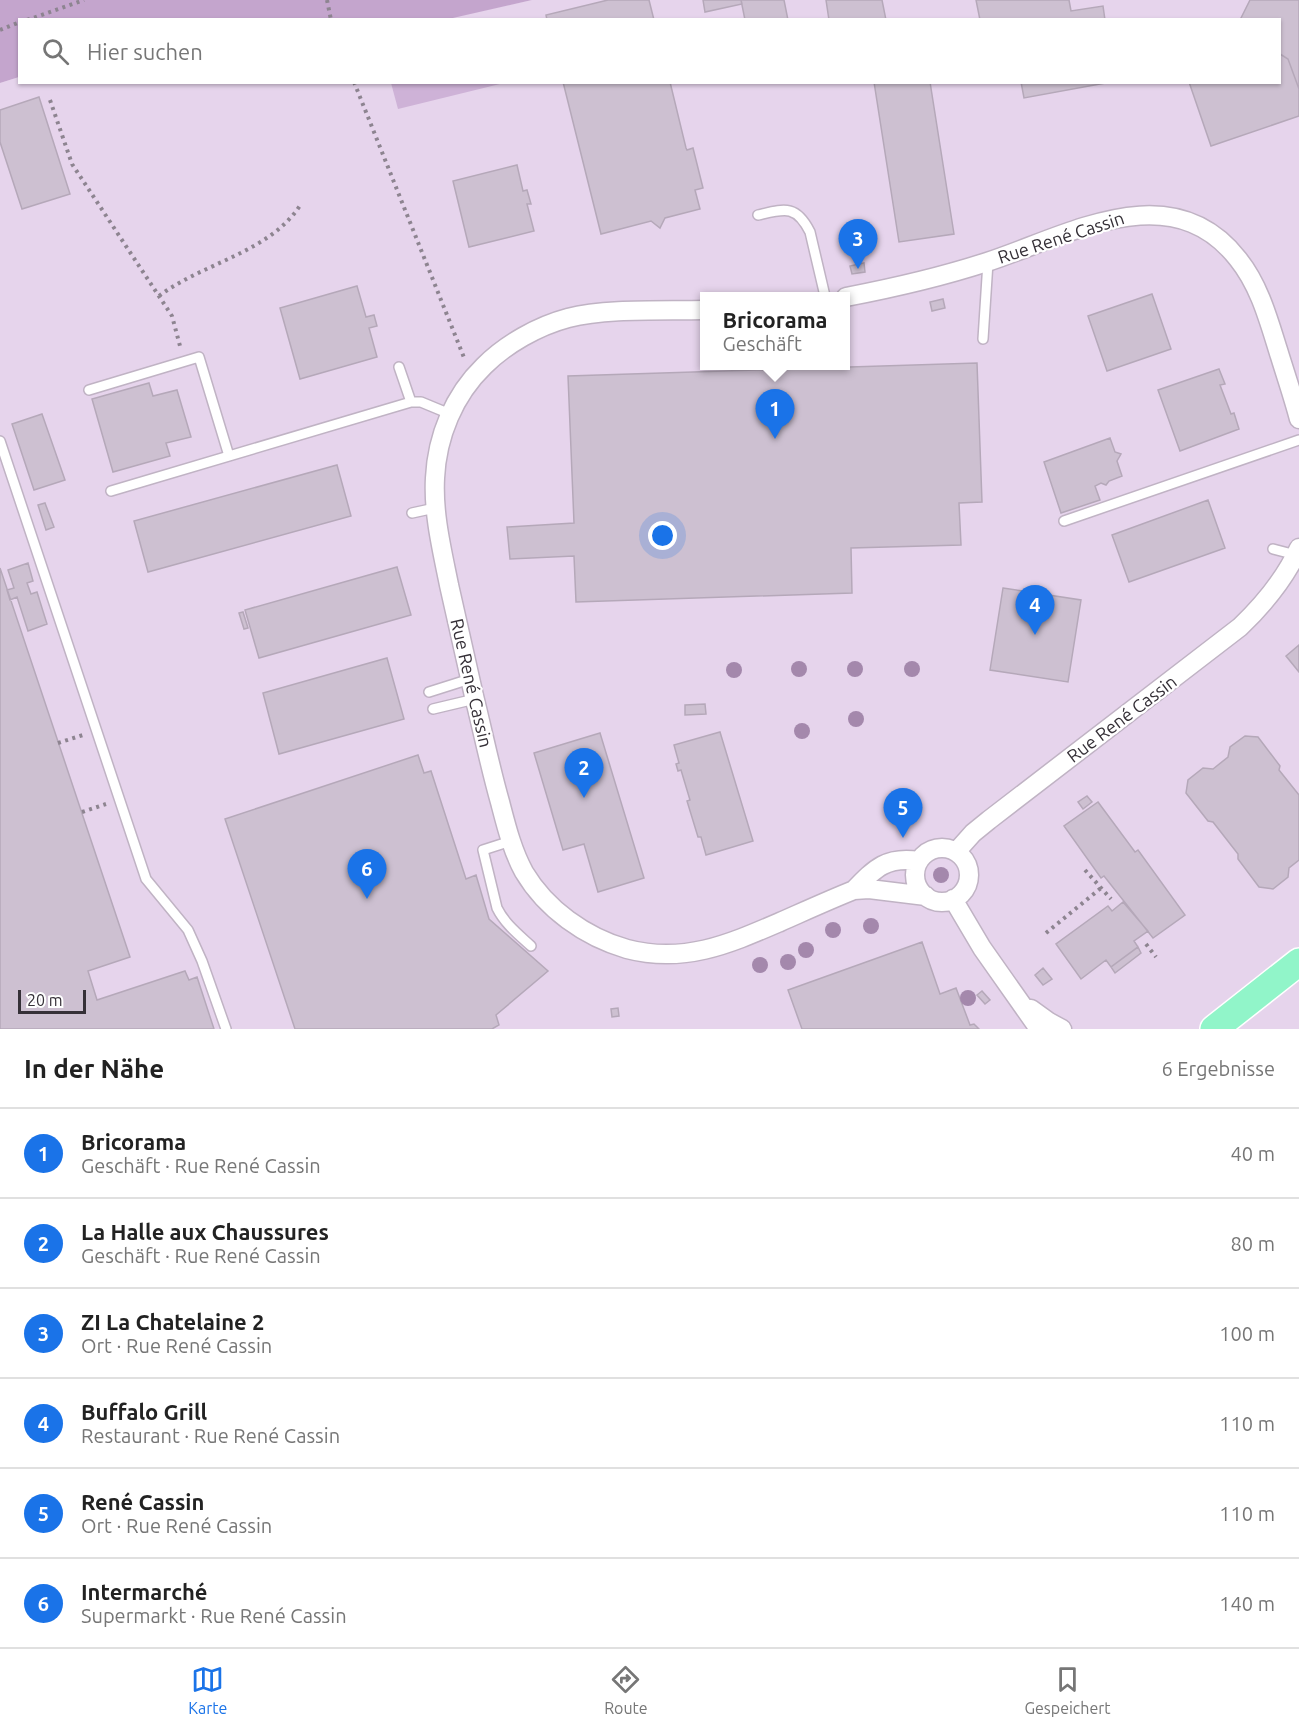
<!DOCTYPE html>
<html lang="de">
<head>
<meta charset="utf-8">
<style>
	:root { --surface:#fff; --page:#f6f6f6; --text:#222; --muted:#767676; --line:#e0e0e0; --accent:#1a73e8 }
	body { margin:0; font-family:Ubuntu,sans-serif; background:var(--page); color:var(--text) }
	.scale { position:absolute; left:18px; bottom:15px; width:68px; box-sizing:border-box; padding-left:6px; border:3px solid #353037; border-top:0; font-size:16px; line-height:21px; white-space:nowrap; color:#353037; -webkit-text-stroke:4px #fff; paint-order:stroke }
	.you { position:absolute; left:663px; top:536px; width:21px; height:21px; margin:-15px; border:4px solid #fff; border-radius:50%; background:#1a73e8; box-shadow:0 0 0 9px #1a73e833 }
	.badge { display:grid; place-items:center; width:39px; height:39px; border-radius:50%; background:var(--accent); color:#fff; font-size:20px; font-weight:700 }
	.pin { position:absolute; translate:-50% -50px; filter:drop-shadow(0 2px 3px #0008) }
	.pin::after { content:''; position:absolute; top:32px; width:21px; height:18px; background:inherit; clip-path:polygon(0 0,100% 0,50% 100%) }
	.popup { position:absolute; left:700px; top:292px; width:150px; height:78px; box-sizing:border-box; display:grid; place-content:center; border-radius:0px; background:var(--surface); filter:drop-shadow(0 2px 4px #0005); font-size:20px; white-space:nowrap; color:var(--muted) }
	.popup b { font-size:22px; color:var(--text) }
	.popup::after { content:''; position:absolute; left:50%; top:100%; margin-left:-12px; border:12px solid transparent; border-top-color:var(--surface) }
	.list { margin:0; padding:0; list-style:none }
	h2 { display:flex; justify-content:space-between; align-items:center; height:78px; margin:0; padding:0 24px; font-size:26px }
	h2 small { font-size:20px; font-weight:400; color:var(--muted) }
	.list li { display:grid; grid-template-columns:39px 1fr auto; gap:18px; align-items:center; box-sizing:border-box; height:90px; padding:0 24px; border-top:2px solid var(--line) }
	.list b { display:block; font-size:22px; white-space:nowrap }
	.list p { margin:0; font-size:20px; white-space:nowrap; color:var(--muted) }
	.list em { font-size:20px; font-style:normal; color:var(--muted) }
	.icon { flex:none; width:33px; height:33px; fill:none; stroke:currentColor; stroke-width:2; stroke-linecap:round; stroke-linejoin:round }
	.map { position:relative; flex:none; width:1299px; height:1029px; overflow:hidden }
	.search { position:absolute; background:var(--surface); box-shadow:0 2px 4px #0004; left:18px; right:18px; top:18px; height:66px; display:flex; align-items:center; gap:15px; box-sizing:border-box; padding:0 21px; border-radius:0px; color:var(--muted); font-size:22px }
	.sheet { height:618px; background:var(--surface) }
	nav { display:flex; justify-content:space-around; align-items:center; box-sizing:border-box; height:84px; border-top:2px solid var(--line); background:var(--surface); font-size:16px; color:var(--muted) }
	nav a { display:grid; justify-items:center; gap:3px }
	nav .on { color:var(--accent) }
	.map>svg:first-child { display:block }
	.built { fill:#e6d4ec; fill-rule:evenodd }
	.green { fill:#ceb2d7 }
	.forest { fill:#c4a5cd }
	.building { fill:#cdc0d1; stroke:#b5a8b9; stroke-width:1.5 }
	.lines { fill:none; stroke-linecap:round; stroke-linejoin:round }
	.service-casing { stroke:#c0b3c4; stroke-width:12 }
	.minor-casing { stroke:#c0b3c4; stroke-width:21 }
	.primary-casing { stroke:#fff; stroke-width:30 }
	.path { stroke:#8d8490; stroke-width:4; stroke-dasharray:3 4.5; stroke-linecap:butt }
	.service { stroke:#fff; stroke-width:9 }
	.minor { stroke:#fff; stroke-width:18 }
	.primary { stroke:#91f5c9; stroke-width:27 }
	.tree { fill:#a488ac }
	.labels { text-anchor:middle; stroke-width:4.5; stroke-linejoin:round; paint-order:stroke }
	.street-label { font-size:18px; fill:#353037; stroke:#fff }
</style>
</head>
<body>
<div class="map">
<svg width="1299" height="1029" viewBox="0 0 1299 1029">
	<rect width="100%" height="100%" fill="#f1e3f5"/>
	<path class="built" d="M 532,0 L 1299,0 L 1299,1029 L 0,1029 L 0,83 L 19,77 L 20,82 L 1280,82 L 1280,20 L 444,19 ZM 704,296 L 846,296 L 846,366 L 704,366 Z"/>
	<path class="green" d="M 391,83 L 391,82 L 504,83 L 398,109 Z"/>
	<path class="forest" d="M 0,0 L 532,0 L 444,20 L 20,20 L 19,77 L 0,83 Z"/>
	<path class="building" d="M 608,0 L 649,0 L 654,20 L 547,20 L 546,15 Z
		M 703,0 L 741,0 L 742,4 L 705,12 Z
		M 741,0 L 784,0 L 788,20 L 745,20 Z
		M 826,0 L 882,0 L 886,20 L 829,20 Z
		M 976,0 L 1069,0 L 1071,11 L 1103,6 L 1105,20 L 980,20 Z
		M 1250,0 L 1299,0 L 1299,89 L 1288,59 L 1280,54 L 1280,20 L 1240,20 Z
		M 1280,54 L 1288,59 L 1299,89 L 1299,116 L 1211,146 L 1189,82 L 1280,82 Z
		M 563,82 L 670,82 L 686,148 L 687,150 L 693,148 L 703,188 L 695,190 L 700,209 L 665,218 L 660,228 L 651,221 L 601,234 Z
		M 874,82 L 930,82 L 954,234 L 899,242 Z
		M 1021,82 L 1111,82 L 1024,98 Z
		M 39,97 L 70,194 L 22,209 L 0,142 L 0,110 Z
		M 517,165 L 523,191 L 527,190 L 531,204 L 527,204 L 534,231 L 469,247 L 453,181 Z
		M 864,263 L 865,272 L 852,274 L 850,266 Z
		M 357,286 L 366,317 L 374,315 L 377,326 L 369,328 L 377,357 L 300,379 L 280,308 Z
		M 1152,294 L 1171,349 L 1107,371 L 1088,316 Z
		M 943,299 L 945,308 L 932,311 L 930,302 Z
		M 977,363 L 982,502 L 959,503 L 961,545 L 851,548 L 852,593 L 576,602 L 574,556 L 510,559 L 507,527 L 574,523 L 568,376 Z
		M 1219,369 L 1225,384 L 1220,385 L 1231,414 L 1234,413 L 1239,429 L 1180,451 L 1158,390 Z
		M 149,383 L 153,396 L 177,390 L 191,437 L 166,443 L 170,456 L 113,472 L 92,399 Z
		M 42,414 L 65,480 L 34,490 L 12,424 Z
		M 1110,438 L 1115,452 L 1121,454 L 1117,461 L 1122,476 L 1109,481 L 1106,485 L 1101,483 L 1095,486 L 1100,500 L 1061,513 L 1044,462 Z
		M 337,465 L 351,516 L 148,572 L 134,521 Z
		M 1208,500 L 1225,548 L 1129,582 L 1112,535 Z
		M 45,503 L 54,527 L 46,530 L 38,505 Z
		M 28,563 L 33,581 L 27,583 L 31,594 L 37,592 L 47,624 L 28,631 L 17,597 L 10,600 L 7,590 L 14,588 L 8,570 Z
		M 397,567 L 411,615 L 259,658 L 245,610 Z
		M 0,568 L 130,957 L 88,971 L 97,1000 L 185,971 L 189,980 L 197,977 L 214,1029 L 0,1029 Z
		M 1003,588 L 1081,600 L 1068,682 L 990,670 Z
		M 243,612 L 248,628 L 244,629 L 239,613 Z
		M 1299,645 L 1299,672 L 1286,656 Z
		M 387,658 L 404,719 L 279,754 L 263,693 Z
		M 705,704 L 706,714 L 685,715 L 685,705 Z
		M 720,732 L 753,841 L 706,855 L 701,837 L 698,837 L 687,801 L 690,800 L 681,770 L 678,771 L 676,764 L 679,763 L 674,745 Z
		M 600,733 L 644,878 L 598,892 L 584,844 L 563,850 L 534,753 Z
		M 1245,736 L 1258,737 L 1280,766 L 1279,770 L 1299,795 L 1299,860 L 1289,868 L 1288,877 L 1273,889 L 1259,887 L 1238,859 L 1238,854 L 1213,822 L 1208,821 L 1186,793 L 1188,780 L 1203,768 L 1213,769 L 1228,757 L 1230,747 Z
		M 418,755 L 424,773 L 431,771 L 466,879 L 476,875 L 489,919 L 548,971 L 496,1015 L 499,1025 L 492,1029 L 295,1029 L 225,819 Z
		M 1087,796 L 1092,802 L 1083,809 L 1078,802 Z
		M 1098,802 L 1135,852 L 1138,850 L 1185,915 L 1153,938 L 1104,876 L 1101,878 L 1064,826 Z
		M 1123,902 L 1148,931 L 1134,941 L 1138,947 L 1111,967 L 1106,960 L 1081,979 L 1056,944 L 1108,906 L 1112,911 Z
		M 922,942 L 940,994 L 956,988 L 970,1025 L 974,1024 L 979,1029 L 802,1029 L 788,990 Z
		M 1138,947 L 1141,953 L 1115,973 L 1111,967 Z
		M 1043,968 L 1052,979 L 1043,985 L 1035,975 Z
		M 982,991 L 990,1000 L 985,1004 L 977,995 Z
		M 618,1008 L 619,1016 L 612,1017 L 611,1009 Z"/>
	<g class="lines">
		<defs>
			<path id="service" d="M 758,215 C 784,209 796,204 810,232 L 825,296
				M 983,339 L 988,262
				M 399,367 L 411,402
				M 89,390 L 199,357 L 229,456
				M 0,441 L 146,879 L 188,930 L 202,961 L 226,1029
				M 111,491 L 411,402 L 421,402 L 450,414
				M 412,513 L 435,508
				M 1064,521 L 1299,440
				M 1273,549 L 1296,555
				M 429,692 L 470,679
				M 433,709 L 475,699
				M 511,841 L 483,850 L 497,908 C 505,924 518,934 531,946"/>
			<path id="minor" d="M 846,297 C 893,288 941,277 987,262 C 1067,236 1171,173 1238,259 C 1259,285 1268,318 1278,350 C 1285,373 1293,396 1299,419
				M 704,310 C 663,311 607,308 568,318 C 538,326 506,344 484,366 C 454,395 437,436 435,478 C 433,514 442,550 449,585 C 457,622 466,659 474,696 C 483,732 490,767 500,802 C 506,825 512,850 524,872 C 546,909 585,937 627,949 C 684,964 729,944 780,922 C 805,911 829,900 854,890 L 869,889 L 926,896
				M915 875a27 27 0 1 1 54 0a27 27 0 1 1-54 0Z
				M 956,852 L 973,833 L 989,820 L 1240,627 C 1265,603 1285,579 1299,548
				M 854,890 C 875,868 887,856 919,861
				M 953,899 L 982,948 L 1039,1029
				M 1031,1009 L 1049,1022 L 1062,1029"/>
			<path id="primary" d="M 1214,1029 L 1299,962"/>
		</defs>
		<use href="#service" class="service-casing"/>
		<use href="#minor" class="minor-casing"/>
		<use href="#primary" class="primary-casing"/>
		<path class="path" d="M 327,0 L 331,20
			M 27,20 L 84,0
			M 0,30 L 20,22
			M 354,82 L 465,360
			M 50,100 L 72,164 L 172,316 L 180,346
			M 159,296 C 204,262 270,253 301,204
			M 58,743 L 83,735
			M 82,812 L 106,804
			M 1085,870 L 1111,899
			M 1046,933 L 1101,888
			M 1146,944 L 1156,957"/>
		<use href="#service" class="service"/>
		<use href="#minor" class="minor"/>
		<use href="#primary" class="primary"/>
	</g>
	<g class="tree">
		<circle cx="799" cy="669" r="8"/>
		<circle cx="855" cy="669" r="8"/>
		<circle cx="912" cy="669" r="8"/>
		<circle cx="734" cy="670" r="8"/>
		<circle cx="856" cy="719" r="8"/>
		<circle cx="802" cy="731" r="8"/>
		<circle cx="941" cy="875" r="8"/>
		<circle cx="871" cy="926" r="8"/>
		<circle cx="833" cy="930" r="8"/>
		<circle cx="806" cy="950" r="8"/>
		<circle cx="788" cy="962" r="8"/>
		<circle cx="760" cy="965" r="8"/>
		<circle cx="968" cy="998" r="8"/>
	</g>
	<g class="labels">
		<g class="street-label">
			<text transform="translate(1061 238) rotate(-18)" y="6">Rue René Cassin</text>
			<text transform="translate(471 683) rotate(77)" y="6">Rue René Cassin</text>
			<text transform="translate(1122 719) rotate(-37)" y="6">Rue René Cassin</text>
		</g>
	</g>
</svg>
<div class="scale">20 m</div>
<div class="you"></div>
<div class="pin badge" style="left:775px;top:439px">1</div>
<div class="popup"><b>Bricorama</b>Geschäft</div>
<div class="pin badge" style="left:584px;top:798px">2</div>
<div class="pin badge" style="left:858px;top:269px">3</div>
<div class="pin badge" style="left:1035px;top:635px">4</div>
<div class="pin badge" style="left:903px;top:838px">5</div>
<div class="pin badge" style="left:367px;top:899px">6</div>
<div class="search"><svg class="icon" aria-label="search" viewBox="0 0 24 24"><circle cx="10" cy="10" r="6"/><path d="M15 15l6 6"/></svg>Hier suchen</div>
</div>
<section class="sheet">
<h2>In der Nähe<small>6 Ergebnisse</small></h2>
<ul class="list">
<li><span class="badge">1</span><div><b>Bricorama</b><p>Geschäft · Rue René Cassin</p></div><em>40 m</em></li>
<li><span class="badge">2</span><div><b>La Halle aux Chaussures</b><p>Geschäft · Rue René Cassin</p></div><em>80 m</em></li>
<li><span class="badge">3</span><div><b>ZI La Chatelaine 2</b><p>Ort · Rue René Cassin</p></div><em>100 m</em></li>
<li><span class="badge">4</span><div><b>Buffalo Grill</b><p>Restaurant · Rue René Cassin</p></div><em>110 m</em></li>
<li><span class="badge">5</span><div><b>René Cassin</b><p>Ort · Rue René Cassin</p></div><em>110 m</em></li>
<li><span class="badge">6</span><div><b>Intermarché</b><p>Supermarkt · Rue René Cassin</p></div><em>140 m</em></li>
</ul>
</section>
<nav>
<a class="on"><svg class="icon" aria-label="map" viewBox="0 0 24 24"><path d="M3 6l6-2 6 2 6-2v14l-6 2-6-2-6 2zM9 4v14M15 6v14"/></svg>Karte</a>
<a><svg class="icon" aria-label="directions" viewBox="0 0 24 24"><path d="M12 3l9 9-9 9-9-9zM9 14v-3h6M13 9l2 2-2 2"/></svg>Route</a>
<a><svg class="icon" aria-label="saved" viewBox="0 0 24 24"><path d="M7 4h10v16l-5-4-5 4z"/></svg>Gespeichert</a>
</nav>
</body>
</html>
